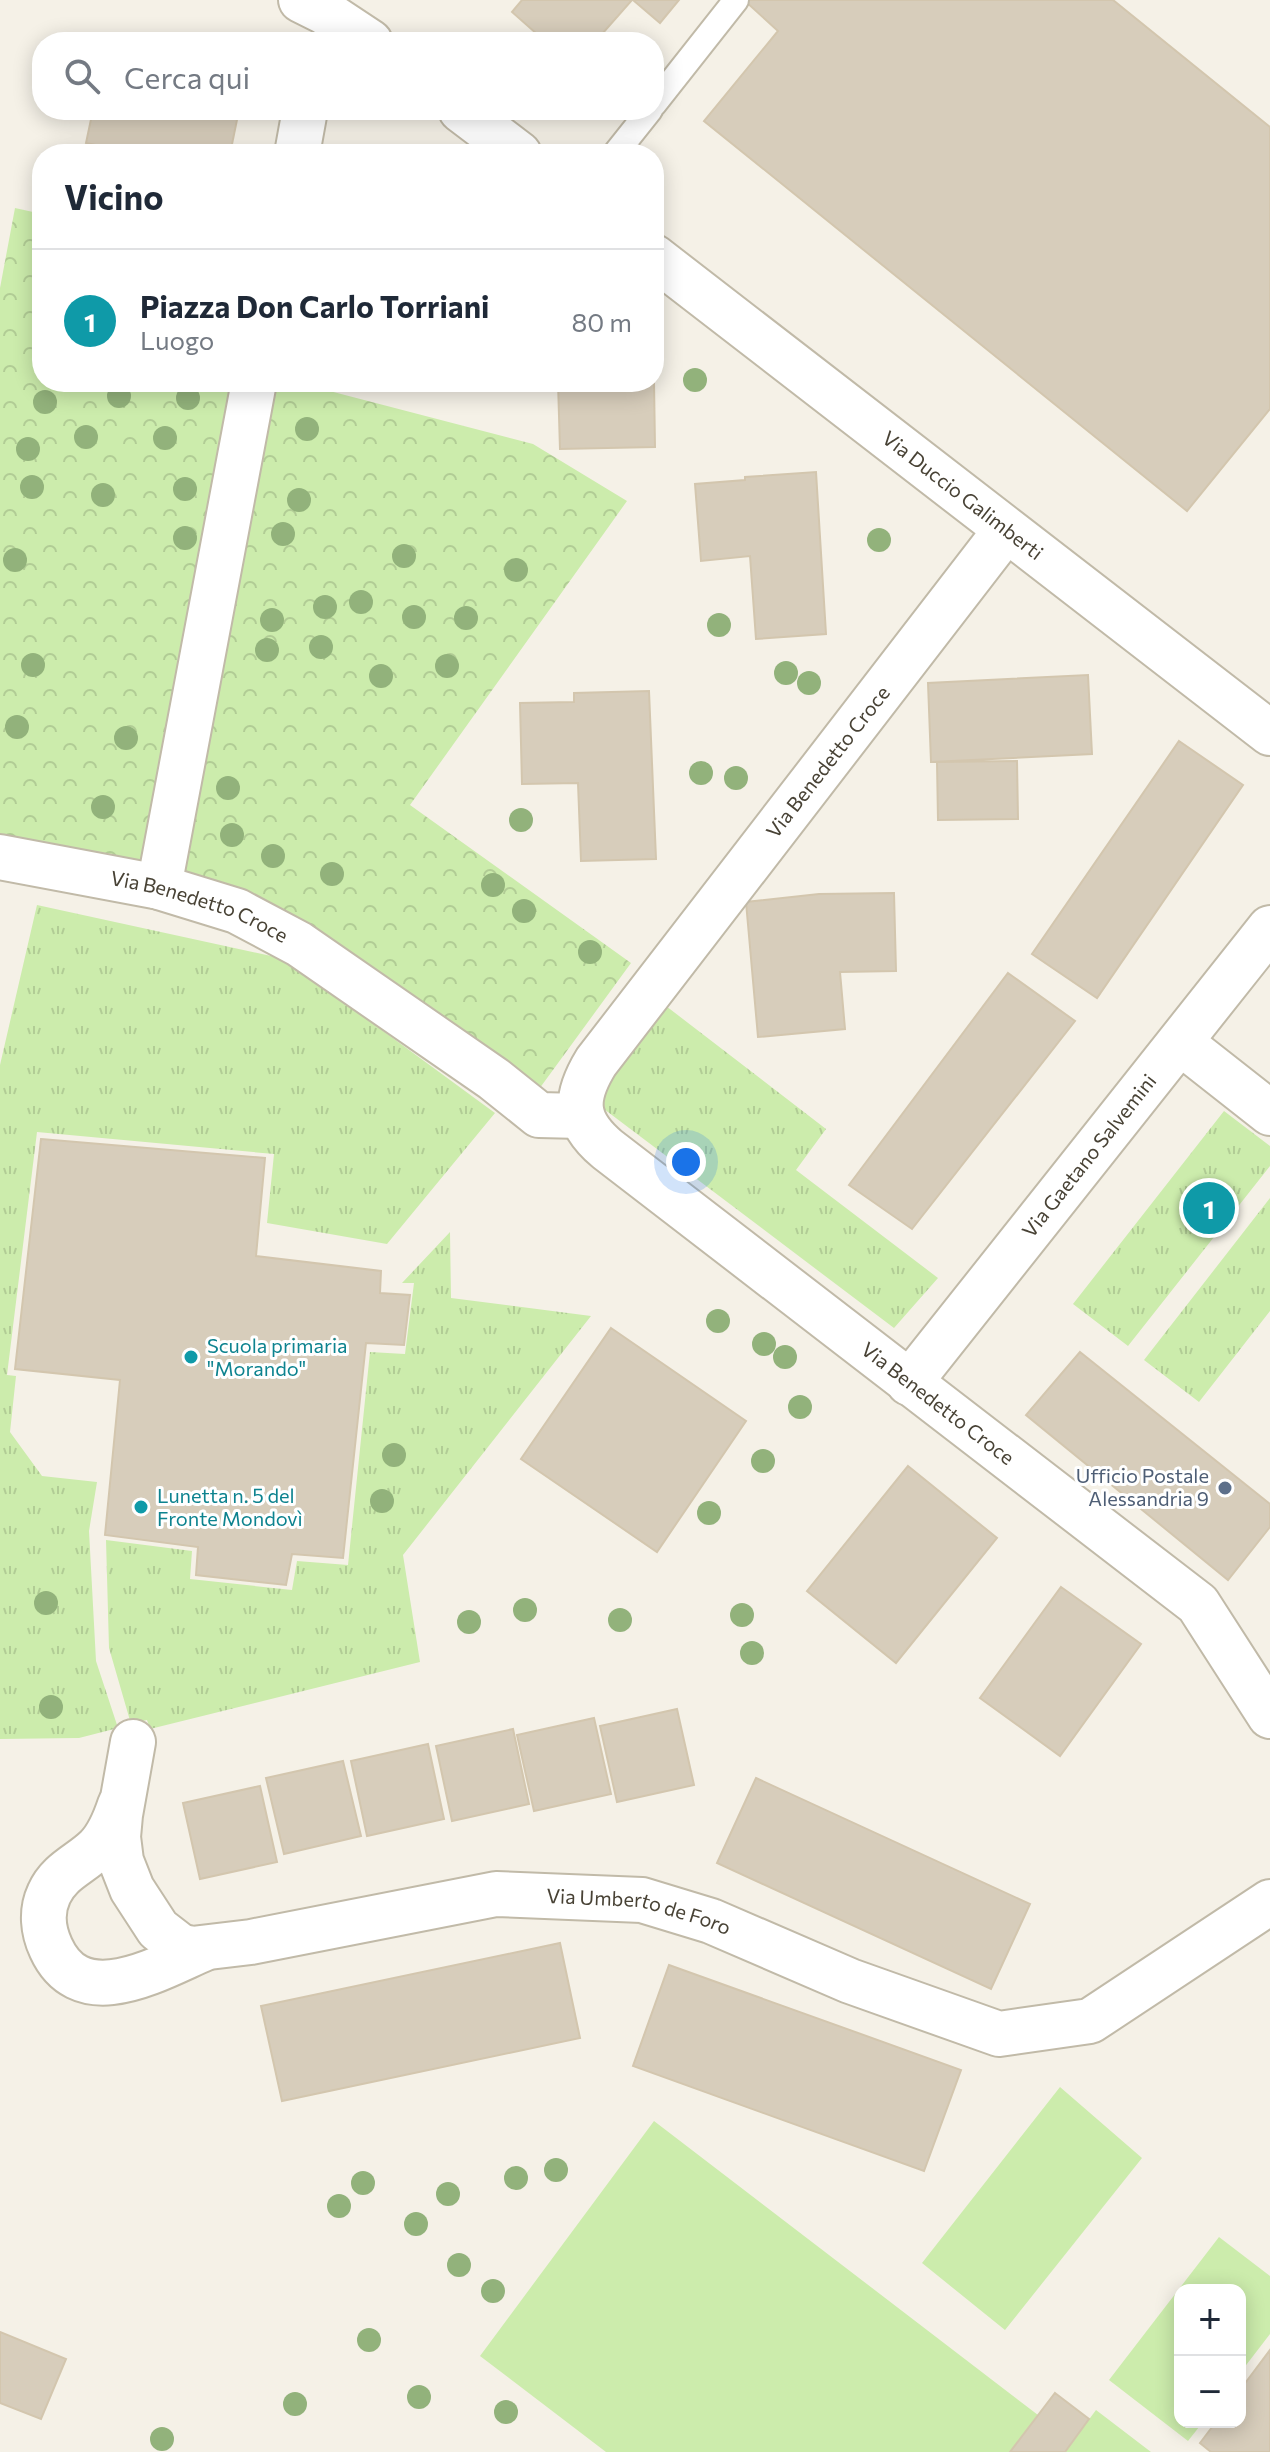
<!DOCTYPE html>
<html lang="it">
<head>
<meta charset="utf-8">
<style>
	:root { --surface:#fff; --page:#f6f6f7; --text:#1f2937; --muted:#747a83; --line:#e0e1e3; --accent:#0f766e }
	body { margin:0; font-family:Commissioner,sans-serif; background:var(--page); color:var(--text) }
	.controls { position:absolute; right:24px; bottom:24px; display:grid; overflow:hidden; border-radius:16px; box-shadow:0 4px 20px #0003 }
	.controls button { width:72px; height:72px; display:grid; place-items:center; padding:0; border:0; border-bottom:2px solid var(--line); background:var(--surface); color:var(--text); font:40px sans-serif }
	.you { position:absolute; left:686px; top:1162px; width:28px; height:28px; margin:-20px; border:6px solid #fff; border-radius:50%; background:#1a73e8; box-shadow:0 0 0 12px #1a73e833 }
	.badge { display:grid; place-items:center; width:52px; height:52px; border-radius:50%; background:var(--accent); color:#fff; font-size:26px; font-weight:700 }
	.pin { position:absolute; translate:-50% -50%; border:4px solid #fff; box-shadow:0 2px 8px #0006 }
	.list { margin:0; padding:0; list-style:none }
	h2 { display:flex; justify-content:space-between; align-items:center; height:104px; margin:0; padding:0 32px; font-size:34px }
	h2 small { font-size:26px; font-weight:400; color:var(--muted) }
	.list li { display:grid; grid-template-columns:52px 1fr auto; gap:24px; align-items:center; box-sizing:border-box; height:144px; padding:0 32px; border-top:2px solid var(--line) }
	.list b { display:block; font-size:30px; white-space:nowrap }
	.list p { margin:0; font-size:26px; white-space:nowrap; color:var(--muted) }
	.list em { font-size:26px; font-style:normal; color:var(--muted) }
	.icon { flex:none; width:44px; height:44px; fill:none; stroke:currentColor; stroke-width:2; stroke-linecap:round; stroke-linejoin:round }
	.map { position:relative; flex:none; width:1270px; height:2452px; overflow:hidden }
	.search { position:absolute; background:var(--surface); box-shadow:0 4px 20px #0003; left:32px; top:32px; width:632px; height:88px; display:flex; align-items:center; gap:20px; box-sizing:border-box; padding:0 28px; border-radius:32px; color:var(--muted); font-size:30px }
	.panel { position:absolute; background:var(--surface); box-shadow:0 4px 20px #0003; left:32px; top:144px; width:632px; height:248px; border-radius:32px }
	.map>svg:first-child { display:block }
	.grass { fill:url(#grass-tufts) }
	.park { fill:url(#park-crowns) }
	.pitch { fill:#ccecac }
	.building { fill:#d7cdbb; stroke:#d3c6ae; stroke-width:2 }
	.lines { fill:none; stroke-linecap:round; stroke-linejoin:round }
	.lane-casing { stroke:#c1baa8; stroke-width:28 }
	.street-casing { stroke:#c1baa8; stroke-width:48 }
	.lane { stroke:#fff; stroke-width:24 }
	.street { stroke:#fff; stroke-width:44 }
	.tree { fill:#92b27b }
	.culture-dot { fill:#0f9aa8; stroke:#fff; stroke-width:3 }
	.service-dot { fill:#5c6f8a; stroke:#fff; stroke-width:3 }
	.labels { text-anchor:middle; stroke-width:6; stroke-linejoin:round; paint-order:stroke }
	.street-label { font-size:20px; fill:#484235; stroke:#fff }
	.culture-label { font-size:20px; fill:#0d838f; stroke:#fff; text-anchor:start }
	.service-label { font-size:20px; fill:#4e5e75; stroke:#fff; text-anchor:end }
</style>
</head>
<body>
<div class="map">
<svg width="1270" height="2452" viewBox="0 0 1270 2452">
	<defs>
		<pattern id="grass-tufts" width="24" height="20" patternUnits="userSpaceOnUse" patternTransform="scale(2)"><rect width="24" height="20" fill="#ccecac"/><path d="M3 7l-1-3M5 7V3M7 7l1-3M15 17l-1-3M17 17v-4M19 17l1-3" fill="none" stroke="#b1cc95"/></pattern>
		<pattern id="park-crowns" width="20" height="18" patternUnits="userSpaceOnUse" patternTransform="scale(2)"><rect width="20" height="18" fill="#ccecac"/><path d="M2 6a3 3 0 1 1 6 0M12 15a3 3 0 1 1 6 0" fill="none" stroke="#b1cc95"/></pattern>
	</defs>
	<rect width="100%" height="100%" fill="#f5f1e7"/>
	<path class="grass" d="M 37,905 L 285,959 L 495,1113 L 387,1244 L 267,1223 L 274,1154 L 37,1132 L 7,1375 L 16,1376 L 10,1432 L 42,1476 L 97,1482 L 89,1531 L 96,1661 L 118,1728 L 79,1738 L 0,1739 L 0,1065 Z
		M 666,1006 L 826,1129 L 796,1170 L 938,1278 L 894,1328 L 592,1100 Z
		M 1224,1111 L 1270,1146 L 1270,1166 L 1128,1346 L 1073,1304 Z
		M 1270,1198 L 1270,1311 L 1199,1402 L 1144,1360 Z
		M 450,1232 L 451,1298 L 591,1316 L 403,1555 L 420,1662 L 150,1729 L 147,1720 L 131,1724 L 109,1648 L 106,1540 L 192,1551 L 190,1579 L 292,1590 L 297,1561 L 348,1565 L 370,1352 L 405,1354 L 414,1283 L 402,1283 Z"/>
	<path class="park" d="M 15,208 L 42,214 L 42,382 L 251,382 L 156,880 L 0,849 L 0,288 Z
		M 272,382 L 295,382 L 533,444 L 627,501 L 410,805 L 631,963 L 534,1096 L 174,884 Z"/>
	<path class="pitch" d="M 1060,2087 L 1142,2158 L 1005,2330 L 922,2263 Z
		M 654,2121 L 1038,2415 L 1010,2452 L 606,2452 L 480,2356 Z
		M 1219,2237 L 1270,2276 L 1270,2334 L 1240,2373 L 1240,2290 L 1180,2290 L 1180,2422 L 1203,2422 L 1188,2441 L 1109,2380 Z
		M 1096,2410 L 1151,2452 L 1065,2452 Z"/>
	<path class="building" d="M 522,0 L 632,0 L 595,42 L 546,42 L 512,12 Z
		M 633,0 L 679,0 L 660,23 Z
		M 744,0 L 1113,0 L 1270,127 L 1270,409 L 1187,511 L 704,121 L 778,31 Z
		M 93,110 L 239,110 L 230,154 L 140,154 L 86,143 Z
		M 558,382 L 654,382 L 655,447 L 560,449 Z
		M 816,472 L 826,634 L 756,639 L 750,556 L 701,561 L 695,484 L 745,480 L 745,477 Z
		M 1088,675 L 1092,754 L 931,762 L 928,683 Z
		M 649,691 L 656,859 L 581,861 L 578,783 L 522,784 L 520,703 L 574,702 L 574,693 Z
		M 1179,741 L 1243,785 L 1097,998 L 1032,954 Z
		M 1017,761 L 1018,819 L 938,820 L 937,762 Z
		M 894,893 L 896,971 L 840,972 L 845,1029 L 758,1037 L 746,902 L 819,894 Z
		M 1008,973 L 1075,1021 L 912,1229 L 849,1185 Z
		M 41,1139 L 265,1158 L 256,1256 L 381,1271 L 380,1293 L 410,1295 L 404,1345 L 366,1343 L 343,1558 L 292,1554 L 286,1585 L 196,1575 L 198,1547 L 105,1535 L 120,1380 L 15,1369 Z
		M 611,1328 L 746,1421 L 657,1552 L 521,1459 Z
		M 1080,1352 L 1270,1504 L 1270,1527 L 1228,1580 L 1026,1415 Z
		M 908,1466 L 997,1538 L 896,1663 L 807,1591 Z
		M 1061,1587 L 1141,1644 L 1060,1756 L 980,1698 Z
		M 677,1709 L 694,1785 L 617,1802 L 600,1726 Z
		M 594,1718 L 611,1794 L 534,1811 L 517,1735 Z
		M 513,1729 L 529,1804 L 452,1821 L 436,1746 Z
		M 428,1744 L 444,1819 L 367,1836 L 351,1761 Z
		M 343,1761 L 361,1836 L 284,1854 L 266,1778 Z
		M 756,1778 L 1030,1904 L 991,1989 L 717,1863 Z
		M 260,1786 L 277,1862 L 200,1879 L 183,1803 Z
		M 560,1943 L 580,2038 L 282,2101 L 261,2006 Z
		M 669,1965 L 961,2070 L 924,2171 L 633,2066 Z
		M 0,2332 L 66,2359 L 41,2419 L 0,2403 Z
		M 1270,2350 L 1270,2452 L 1211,2452 L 1200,2443 L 1216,2422 L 1240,2422 L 1240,2390 Z
		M 1055,2393 L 1089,2419 L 1065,2452 L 1010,2452 Z"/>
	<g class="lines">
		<defs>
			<path id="lane" d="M 654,104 L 736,0
				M 615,154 L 650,110"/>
			<g id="street">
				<path d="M 301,0 L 323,11 L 370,42"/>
				<path d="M 461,110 L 519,154"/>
				<path d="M 297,154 L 305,110"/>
				<path id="s1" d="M 654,257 L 1270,733"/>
				<path id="s2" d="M 1006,530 L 596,1062 C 574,1098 574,1121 607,1149 L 1198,1604 L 1270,1716"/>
				<path id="s3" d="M 0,857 L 159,887 L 237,911 L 299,944 L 494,1079 L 539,1115 L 581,1116"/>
				<path d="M 159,887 L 254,382"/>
				<path d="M 1181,1043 L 1270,1113"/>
				<path id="s4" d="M 909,1383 L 1270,928"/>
				<path id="s5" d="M 133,1742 L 120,1815 L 118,1837 L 121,1861 L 132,1889 L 158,1929 L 180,1946 L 192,1949 L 251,1942 L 496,1894 L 642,1900 L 711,1921 L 850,1981 L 999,2034 L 1090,2021 L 1270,1902"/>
				<path d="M 120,1805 C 115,1820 109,1836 97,1848 C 81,1864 59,1871 49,1894 C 41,1911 43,1931 51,1948 C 81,2014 157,1969 203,1949"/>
			</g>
		</defs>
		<use href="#lane" class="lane-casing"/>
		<use href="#street" class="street-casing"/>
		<use href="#lane" class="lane"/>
		<use href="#street" class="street"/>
	</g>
	<g class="tree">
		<circle cx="695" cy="380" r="12"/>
		<circle cx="119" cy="396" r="12"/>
		<circle cx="188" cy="398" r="12"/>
		<circle cx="45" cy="402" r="12"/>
		<circle cx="307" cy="429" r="12"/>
		<circle cx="86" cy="437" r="12"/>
		<circle cx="165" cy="438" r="12"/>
		<circle cx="28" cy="449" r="12"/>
		<circle cx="32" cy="487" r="12"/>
		<circle cx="185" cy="489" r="12"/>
		<circle cx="103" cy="495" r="12"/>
		<circle cx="299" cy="500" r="12"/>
		<circle cx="283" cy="534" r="12"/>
		<circle cx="185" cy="538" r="12"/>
		<circle cx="879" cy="540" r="12"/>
		<circle cx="404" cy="556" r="12"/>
		<circle cx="15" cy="560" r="12"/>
		<circle cx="516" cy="570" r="12"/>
		<circle cx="361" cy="602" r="12"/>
		<circle cx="325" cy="607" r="12"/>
		<circle cx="414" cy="617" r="12"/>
		<circle cx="466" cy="618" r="12"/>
		<circle cx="272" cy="620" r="12"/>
		<circle cx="719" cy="625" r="12"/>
		<circle cx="321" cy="647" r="12"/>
		<circle cx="267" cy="650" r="12"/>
		<circle cx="33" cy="665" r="12"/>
		<circle cx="447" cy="666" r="12"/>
		<circle cx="786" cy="673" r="12"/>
		<circle cx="381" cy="676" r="12"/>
		<circle cx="809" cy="683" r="12"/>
		<circle cx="17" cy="727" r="12"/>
		<circle cx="126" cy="738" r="12"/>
		<circle cx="701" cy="773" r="12"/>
		<circle cx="736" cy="778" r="12"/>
		<circle cx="228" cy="788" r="12"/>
		<circle cx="103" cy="807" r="12"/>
		<circle cx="521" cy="820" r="12"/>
		<circle cx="232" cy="835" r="12"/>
		<circle cx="273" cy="856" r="12"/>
		<circle cx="332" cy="874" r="12"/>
		<circle cx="493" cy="885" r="12"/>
		<circle cx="524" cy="911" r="12"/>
		<circle cx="590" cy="952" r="12"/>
		<circle cx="718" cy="1321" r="12"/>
		<circle cx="764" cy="1344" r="12"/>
		<circle cx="785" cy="1357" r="12"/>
		<circle cx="800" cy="1407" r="12"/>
		<circle cx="394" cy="1455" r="12"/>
		<circle cx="763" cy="1461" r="12"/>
		<circle cx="382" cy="1501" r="12"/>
		<circle cx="709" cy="1513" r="12"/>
		<circle cx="46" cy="1603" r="12"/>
		<circle cx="525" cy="1610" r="12"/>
		<circle cx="742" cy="1615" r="12"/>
		<circle cx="620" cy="1620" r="12"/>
		<circle cx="469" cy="1622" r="12"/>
		<circle cx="752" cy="1653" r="12"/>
		<circle cx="51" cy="1707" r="12"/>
		<circle cx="556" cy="2170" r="12"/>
		<circle cx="516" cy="2178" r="12"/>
		<circle cx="363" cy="2183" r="12"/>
		<circle cx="448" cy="2194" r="12"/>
		<circle cx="339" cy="2206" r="12"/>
		<circle cx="416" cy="2224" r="12"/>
		<circle cx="459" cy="2265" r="12"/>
		<circle cx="493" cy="2291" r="12"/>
		<circle cx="369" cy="2340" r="12"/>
		<circle cx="419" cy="2397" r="12"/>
		<circle cx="295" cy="2404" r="12"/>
		<circle cx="506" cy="2412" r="12"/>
		<circle cx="162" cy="2439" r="12"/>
	</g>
	<g class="culture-dot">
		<circle cx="191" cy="1357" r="8"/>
		<circle cx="141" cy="1507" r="8"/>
	</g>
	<circle class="service-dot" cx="1225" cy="1488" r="8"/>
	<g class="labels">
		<g class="street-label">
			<text dy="7" stroke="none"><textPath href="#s1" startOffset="390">Via Duccio Galimberti</textPath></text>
			<text transform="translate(828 762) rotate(-52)" y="7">Via Benedetto Croce</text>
			<text dy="7" stroke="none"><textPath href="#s3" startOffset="206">Via Benedetto Croce</textPath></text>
			<text dy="7" stroke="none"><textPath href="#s4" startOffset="290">Via Gaetano Salvemini</textPath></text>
			<text dy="7" stroke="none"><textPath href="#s2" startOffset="1188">Via Benedetto Croce</textPath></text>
			<text dy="7" stroke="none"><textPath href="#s5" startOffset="692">Via Umberto de Foro</textPath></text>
		</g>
		<g class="culture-label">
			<text x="207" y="1353">Scuola primaria<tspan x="207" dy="23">"Morando"</tspan></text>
			<text x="157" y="1503">Lunetta n. 5 del<tspan x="157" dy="23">Fronte Mondovì</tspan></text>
		</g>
		<g class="service-label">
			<text x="1209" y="1483">Ufficio Postale<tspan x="1209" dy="23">Alessandria 9</tspan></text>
		</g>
	</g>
</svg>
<div class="controls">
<button>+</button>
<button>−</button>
</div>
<div class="you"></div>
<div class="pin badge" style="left:1209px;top:1208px;background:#0f9aa8">1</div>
<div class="search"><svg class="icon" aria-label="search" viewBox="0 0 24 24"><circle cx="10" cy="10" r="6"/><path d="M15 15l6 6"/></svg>Cerca qui</div>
<section class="panel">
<h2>Vicino<small></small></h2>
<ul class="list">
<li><span class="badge" style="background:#0f9aa8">1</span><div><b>Piazza Don Carlo Torriani</b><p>Luogo</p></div><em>80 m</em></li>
</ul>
</section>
</div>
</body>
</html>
